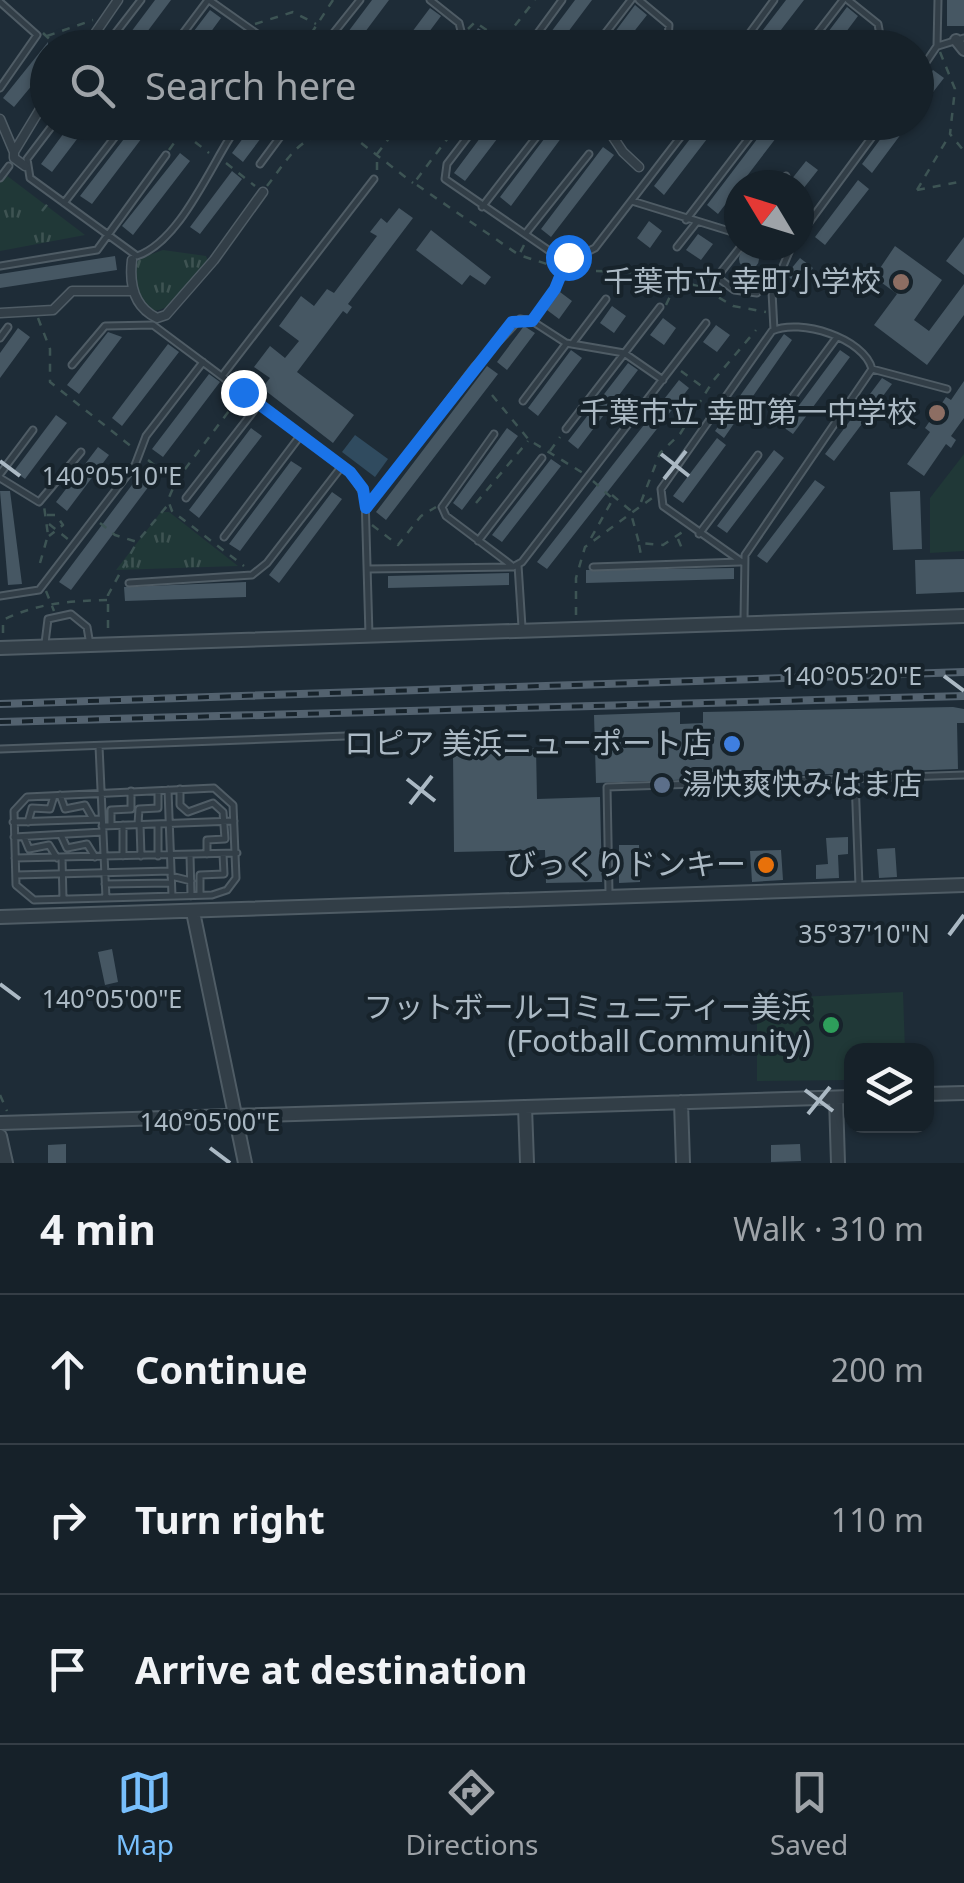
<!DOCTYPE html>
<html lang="en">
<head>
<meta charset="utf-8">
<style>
	:root { --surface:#162129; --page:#1f2931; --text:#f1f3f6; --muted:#9ea3a8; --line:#353e46; --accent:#78bffc }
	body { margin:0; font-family:"Noto Sans","Noto Sans JP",sans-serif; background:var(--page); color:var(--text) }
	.controls { position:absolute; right:30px; bottom:30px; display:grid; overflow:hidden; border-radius:20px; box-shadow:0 2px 8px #0004 }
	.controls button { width:90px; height:90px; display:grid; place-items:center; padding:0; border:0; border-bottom:2px solid var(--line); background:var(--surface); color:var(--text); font:50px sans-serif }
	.compass { position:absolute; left:724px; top:170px; width:90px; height:90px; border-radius:50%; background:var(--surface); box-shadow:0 2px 8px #0004; rotate:308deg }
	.stop { position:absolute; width:30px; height:30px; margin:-22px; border:8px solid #1a73e8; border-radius:50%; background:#fff }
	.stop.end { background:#1a73e8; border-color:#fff; box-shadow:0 2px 10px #0008 }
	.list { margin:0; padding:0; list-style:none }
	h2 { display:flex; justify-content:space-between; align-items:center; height:130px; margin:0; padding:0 40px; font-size:42px }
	h2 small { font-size:32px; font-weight:400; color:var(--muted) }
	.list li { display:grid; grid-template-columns:65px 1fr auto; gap:30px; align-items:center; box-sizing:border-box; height:150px; padding:0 40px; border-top:2px solid var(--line) }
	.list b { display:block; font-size:38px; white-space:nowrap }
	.list em { font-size:32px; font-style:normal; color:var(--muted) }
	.icon { flex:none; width:55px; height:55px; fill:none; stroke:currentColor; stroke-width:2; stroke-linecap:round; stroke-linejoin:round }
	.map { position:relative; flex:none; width:964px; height:1163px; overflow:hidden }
	.search { position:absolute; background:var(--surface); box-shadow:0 2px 8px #0004; left:30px; right:30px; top:30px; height:110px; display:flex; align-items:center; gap:25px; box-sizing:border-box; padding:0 35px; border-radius:55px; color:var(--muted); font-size:38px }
	.sheet { height:580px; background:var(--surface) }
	nav { display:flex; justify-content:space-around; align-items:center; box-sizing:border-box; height:140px; border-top:2px solid var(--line); background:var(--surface); font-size:28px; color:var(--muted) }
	nav a { display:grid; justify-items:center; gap:5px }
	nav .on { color:var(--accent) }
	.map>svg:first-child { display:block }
	.park { fill:url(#park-tufts) }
	.pitch { fill:#203837 }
	.water { fill:#304b5f }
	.building { fill:#465763 }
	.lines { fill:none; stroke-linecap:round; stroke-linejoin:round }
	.service-casing { stroke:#4f5c65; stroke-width:9 }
	.pedestrian-casing { stroke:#4f5c65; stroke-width:11 }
	.minor-casing { stroke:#4f5c65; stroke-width:14 }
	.tertiary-casing { stroke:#4f5c65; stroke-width:16 }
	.path { stroke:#3d5454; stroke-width:2.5; stroke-dasharray:8 8; stroke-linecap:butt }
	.service { stroke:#323e47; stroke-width:5 }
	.pedestrian { stroke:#323e47; stroke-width:8 }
	.minor { stroke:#323e47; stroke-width:10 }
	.tertiary { stroke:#323e47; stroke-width:12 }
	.rail-casing { stroke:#53626f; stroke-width:8 }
	.rail { stroke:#17232b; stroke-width:4; stroke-dasharray:11; stroke-linecap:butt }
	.route { stroke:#1a73e8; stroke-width:12 }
	.ticks { fill:none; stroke:#abb9c4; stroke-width:4 }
	.education-dot { fill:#8d6e63; stroke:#17232b; stroke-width:4 }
	.shop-dot { fill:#3f7fe0; stroke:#17232b; stroke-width:4 }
	.service-dot { fill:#5c6f8a; stroke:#17232b; stroke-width:4 }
	.food-dot { fill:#e8710a; stroke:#17232b; stroke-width:4 }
	.leisure-dot { fill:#2e9e5b; stroke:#17232b; stroke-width:4 }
	.labels { text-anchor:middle; stroke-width:8; stroke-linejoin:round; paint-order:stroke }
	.poi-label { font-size:30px; fill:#abb9c4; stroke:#17232b; text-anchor:end }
	.ticks-label { font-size:25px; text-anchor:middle; fill:#abb9c4; stroke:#17232b; stroke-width:8; stroke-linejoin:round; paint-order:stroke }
</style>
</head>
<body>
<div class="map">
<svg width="964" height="1163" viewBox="0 0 964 1163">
	<defs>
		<pattern id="park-tufts" width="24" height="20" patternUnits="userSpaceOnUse" patternTransform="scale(2.5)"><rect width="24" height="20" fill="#203837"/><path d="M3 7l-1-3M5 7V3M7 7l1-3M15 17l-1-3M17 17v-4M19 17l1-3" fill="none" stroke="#3e5352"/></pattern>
	</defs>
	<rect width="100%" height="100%" fill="#1e2c37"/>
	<path class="park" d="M 6,175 L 85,235 L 0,251 L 0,182 Z
		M 163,250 L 206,256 L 208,261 C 193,280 177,312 149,311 C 136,300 129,275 138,259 Z
		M 161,512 L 169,512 L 238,566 L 116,570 Z"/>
	<path class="pitch" d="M 964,454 L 964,551 L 930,553 L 930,498 Z
		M 903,992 L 905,1050 L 852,1050 L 851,1080 L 757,1081 L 757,999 Z"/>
	<path class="water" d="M 355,435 L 388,459 L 375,477 L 342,452 Z"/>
	<path class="building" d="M 155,0 L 171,0 L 135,48 L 119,48 Z
		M 372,0 L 389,0 L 353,48 L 336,48 Z
		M 575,0 L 592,0 L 556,48 L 539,48 Z
		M 786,0 L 804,0 L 767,48 L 749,48 Z
		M 947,0 L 964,0 L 964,26 L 947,26 Z
		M 635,5 L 647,15 L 621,48 L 603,48 Z
		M 847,7 L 858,16 L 834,48 L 816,48 Z
		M 430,8 L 441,16 L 417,48 L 400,48 Z
		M 210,10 L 221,18 L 199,48 L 181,48 Z
		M 478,28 L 497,41 L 492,48 L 465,48 Z
		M 48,42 L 48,66 L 14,107 L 3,98 Z
		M 933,70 L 944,78 L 916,114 L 916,91 Z
		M 72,122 L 90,122 L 52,172 L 41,164 Z
		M 137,122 L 148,130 L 92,204 L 80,196 Z
		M 255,122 L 273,122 L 243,162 L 232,153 Z
		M 492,122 L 510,122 L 465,181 L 454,173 Z
		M 557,122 L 573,122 L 511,206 L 500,197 Z
		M 703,122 L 720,122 L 664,195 L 654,186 Z
		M 893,122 L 910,122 L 872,173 L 862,164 Z
		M 764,130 L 776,138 L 718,214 L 707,205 Z
		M 603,147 L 614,155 L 551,237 L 541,229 Z
		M 180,153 L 190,161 L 133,235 L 122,226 Z
		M 806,161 L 818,170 L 799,194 L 799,185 L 787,185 Z
		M 232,171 L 242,179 L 200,234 L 190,227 Z
		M 858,180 L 869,189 L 825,245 L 815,237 Z
		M 399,208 L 413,218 L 348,304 L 352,307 L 347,314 L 343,311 L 297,372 L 354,415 L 333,443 L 262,388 L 270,378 L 254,367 L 270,346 L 285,358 L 299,341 L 279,326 L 301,296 L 314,306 L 327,289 L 334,293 L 377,236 L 370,232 L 381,218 L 387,223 Z
		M 649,221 L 662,231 L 650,248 L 637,238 Z
		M 431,230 L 491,277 L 485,285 L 470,275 L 462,285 L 416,250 Z
		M 698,234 L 713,244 L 701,260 L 686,250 Z
		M 964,237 L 964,275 L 946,261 Z
		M 895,246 L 942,280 L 914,320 L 929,331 L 964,284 L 964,315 L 927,365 L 874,325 L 897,294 L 874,277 Z
		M739 259a10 10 0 1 1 20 0a10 10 0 1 1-20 0Z
		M 115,256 L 117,270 L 0,288 L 0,274 Z
		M 800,258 L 813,268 L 799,285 L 786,275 Z
		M 560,292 L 572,301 L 559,319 L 547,310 Z
		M 612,306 L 626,316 L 614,333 L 600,323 Z
		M 663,318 L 676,328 L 664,345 L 650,335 Z
		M 716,325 L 730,335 L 717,352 L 703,342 Z
		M 524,326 L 535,333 L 507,370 L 497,362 Z
		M 18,328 L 30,337 L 0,378 L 0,353 Z
		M 108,332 L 122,337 L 79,394 L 67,385 Z
		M 784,334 L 792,340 L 724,438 L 715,431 Z
		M 168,344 L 179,352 L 122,426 L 112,418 Z
		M 571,350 L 582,358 L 538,416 L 528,408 Z
		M 840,350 L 850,357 L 793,434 L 783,427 Z
		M 628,363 L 638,370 L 578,449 L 568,441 Z
		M 487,366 L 498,374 L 386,520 L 376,512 Z
		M 209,374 L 220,382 L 163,457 L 152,449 Z
		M 882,378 L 892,384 L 834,461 L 825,454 Z
		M 679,380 L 689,388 L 547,569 L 537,562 Z
		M 964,381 L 964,418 L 951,436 L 956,440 L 951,448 L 946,444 L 924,476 L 907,464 L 930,432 L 925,428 L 940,406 L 946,397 L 951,400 Z
		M 56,415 L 67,423 L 25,479 L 14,471 Z
		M 251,428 L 262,436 L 199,518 L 189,510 Z
		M 507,428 L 518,436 L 462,510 L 453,503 Z
		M 717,438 L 726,445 L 683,503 L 673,496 Z
		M 98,447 L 109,455 L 67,511 L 56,502 Z
		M 774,450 L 784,458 L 727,533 L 717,526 Z
		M 551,459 L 561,466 L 502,542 L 492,535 Z
		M 291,461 L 302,468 L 240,551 L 229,544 Z
		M 147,465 L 158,474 L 71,590 L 59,582 Z
		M 815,480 L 825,487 L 767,563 L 757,556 Z
		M 0,491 L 10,491 L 22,584 L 8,585 Z
		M 920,491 L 922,549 L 893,550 L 890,492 Z
		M 332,492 L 342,499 L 279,583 L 269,575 Z
		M 964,559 L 964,592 L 916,594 L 915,560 Z
		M 734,568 L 734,579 L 586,583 L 586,570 Z
		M 509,573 L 509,585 L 388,588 L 388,576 Z
		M 246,582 L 246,597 L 125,601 L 124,587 Z
		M 953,707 L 964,709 L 964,723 L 957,723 L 958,769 L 596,783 L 594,715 L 680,712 L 680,724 L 703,723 L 703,712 Z
		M 536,748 L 537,799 L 600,797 L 602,882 L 546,883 L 545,850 L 454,852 L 453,751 Z
		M 848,837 L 848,854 L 838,855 L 839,878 L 816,879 L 816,865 L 828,864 L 826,838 Z
		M 619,845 L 639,845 L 640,882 L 619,883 Z
		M 895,848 L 897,877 L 879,878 L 877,849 Z
		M 781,850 L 783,880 L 752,882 L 750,851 Z
		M 112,949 L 118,982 L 105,985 L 98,952 Z
		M 66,1144 L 66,1163 L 48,1163 L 48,1145 Z
		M 800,1144 L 801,1161 L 771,1162 L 771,1145 Z"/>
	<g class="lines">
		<defs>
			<path id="service" d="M 209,0 L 277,48
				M 430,0 L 459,23 L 462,35 L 454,48
				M 639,0 L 669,25 L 668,38 L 660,48
				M 848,0 L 878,24 L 880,35 L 872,48
				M 0,2 L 37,35 L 0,88
				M 324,45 L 360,0
				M 938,46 L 964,38
				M 104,48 L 141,0
				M 172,48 L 208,0
				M 237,48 L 250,30
				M 527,48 L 562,0
				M 594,48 L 631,0
				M 739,48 L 774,0
				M 806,48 L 843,0
				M 916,77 L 937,46 L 938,0
				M 55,122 L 27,159 L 30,178 L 137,256 C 182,241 213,159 240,122
				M 479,122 L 447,164 L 445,179 L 551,252 L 579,256 L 595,248 L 692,122
				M 814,125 L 816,122
				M 391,129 L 396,122
				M 260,164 L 291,122
				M 0,178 L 9,166
				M 778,185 L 786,176
				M 632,201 L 739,234
				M 64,203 L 124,125
				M 482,207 L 548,122
				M 686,220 L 755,130
				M 526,233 L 589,154
				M 799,236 L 883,122
				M 742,245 L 717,277 L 734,290 L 757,293
				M 677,247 L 696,223
				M 0,266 L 97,250 L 166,155
				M 532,321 L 555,289 L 568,257
				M 774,330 L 772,292 L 792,245
				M 0,338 L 8,327
				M 572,344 L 606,299
				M 72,365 L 105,326 L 153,325 L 350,472 L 365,496 L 369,635
				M 872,369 L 947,389
				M 222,376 L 374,179
				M 523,401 L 566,344
				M 778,417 L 837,337
				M 566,429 L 660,307
				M 494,434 L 442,507 L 446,516 L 511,565
				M 0,474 L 33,430
				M 0,478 L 39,502 L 81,452
				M 186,498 L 259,404
				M 368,506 L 475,366 L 520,319 L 532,321 L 566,343 L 624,353 L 663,380
				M 699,534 L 758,455
				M 224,537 L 300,436
				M 478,541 L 542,458
				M 742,562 L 663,506 L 661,489 L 772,331 C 800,318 864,338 872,369 L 745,555 L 744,619
				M 518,565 L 522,627
				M 593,567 L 740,562
				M 368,569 L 513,567 L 522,562 L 706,323
				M 129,583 L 252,575 L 267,563 L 342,466
				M 0,596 L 39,590 L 135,465 L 146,436 L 203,362
				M 45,643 L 48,619 L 71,614 L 87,627 L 90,645
				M 99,746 L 106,898
				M 0,749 L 346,736
				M 855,779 L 859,886
				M 214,788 L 233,805 L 236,878 L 227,890 L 212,895 L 34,900 L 16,885 L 14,811 L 27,797 Z
				M 180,789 L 180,805 L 188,812 L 213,803 L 223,812 L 225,839 L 207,840 L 207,854
				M 168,790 L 172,896
				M 60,795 L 65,809 L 85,805 L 93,819
				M 13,822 L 102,819
				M 28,822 L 32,808 L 50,809 L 54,796
				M 138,824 L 139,809 L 158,808 L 158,791
				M 140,824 L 141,856
				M 111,825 L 111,810 L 131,809 L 131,791
				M 123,825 L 123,856
				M 102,826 L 234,821
				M 61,835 L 67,848 L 87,844 L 95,857
				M 14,837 L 103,832
				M 24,837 L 29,849 L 49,845 L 57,858
				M 190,855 L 191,896
				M 158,856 L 158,824
				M 15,858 L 237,853
				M 62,858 L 63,899
				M 16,875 L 171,871
				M 171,876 L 191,881
				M 105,884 L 171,883
				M 609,893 L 607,787 L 964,775
				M 200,895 L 200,875 L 224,874 L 223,854"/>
			<path id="pedestrian" d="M 85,48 L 118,0
				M 0,119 L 14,152
				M 603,122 L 623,152 L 639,167
				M 25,166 L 14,158 L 14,152 L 48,96
				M 132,260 C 129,285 134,307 157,318 L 166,315 L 214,260 L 263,192
				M 0,313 L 53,310 L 72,291 L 133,291"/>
			<path id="minor" d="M 956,40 L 964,50"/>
			<path id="tertiary" d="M 0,648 L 964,616
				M 193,912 L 245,1163
				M 0,917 L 964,885
				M 926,1094 L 964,1093
				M 836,1098 L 838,1163
				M 681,1102 L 683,1163
				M 525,1107 L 527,1163
				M 0,1123 L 852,1097
				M 0,1136 L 6,1163"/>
		</defs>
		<use href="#service" class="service-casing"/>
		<use href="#pedestrian" class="pedestrian-casing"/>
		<use href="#minor" class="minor-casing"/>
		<use href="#tertiary" class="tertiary-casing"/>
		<path class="path" d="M 255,24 L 293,12 L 316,24
			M 468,29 L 475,22 L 513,48
			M 43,33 L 59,48
			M 47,36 L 93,20
			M 505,38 L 535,0
			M 309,48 L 307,40 L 333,0
			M 940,52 L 955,89 L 950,134 L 964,151
			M 170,122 L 209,153
			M 323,122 L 328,134 L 356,139 L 413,183
			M 460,122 L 414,183 L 519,255
			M 169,150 L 182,132
			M 226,163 L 255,186
			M 377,170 L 377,154 L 390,137
			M 267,186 C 284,165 298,136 328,134
			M 917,190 L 949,136
			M 917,190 L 964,181
			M 42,211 L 50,201
			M 524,245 L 519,255 L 553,266
			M 596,271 L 654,273 L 701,287 L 733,306 L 766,312
			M 666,305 L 677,281
			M 38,318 L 50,349 L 50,382 L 132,447
			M 681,371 L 707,390
			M 492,395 L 529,440 L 583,473
			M 238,399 L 176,481 L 168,500 L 172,511 L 244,566
			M 550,451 L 560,437
			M 148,460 L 174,480
			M 612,495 L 630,510 L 639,543 L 663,545 L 684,531
			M 641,502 L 660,453 L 680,434 L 713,381 L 756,330
			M 476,503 L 528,441
			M 47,515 L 56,515 L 63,525 L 49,536
			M 100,523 L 115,535 L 137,542 L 167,506
			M 49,524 L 69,540
			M 372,525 L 398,545 L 421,516 L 436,507
			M 591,538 L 613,499 L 593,481
			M 678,539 L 683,551
			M 639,545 L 641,555
			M 40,563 L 48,535 L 44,506
			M 46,591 L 54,611
			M 576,615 L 576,578 L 585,547 L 652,498
			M 108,628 L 108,595 L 137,542
			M 3,633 L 3,620 C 38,603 68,601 107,600
			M 0,1095 L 7,1111"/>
		<use href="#service" class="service"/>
		<use href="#pedestrian" class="pedestrian"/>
		<use href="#minor" class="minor"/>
		<use href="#tertiary" class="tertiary"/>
		<defs>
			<path id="rail" d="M 0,704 L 964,672
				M 0,722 L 964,696"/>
		</defs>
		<use href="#rail" class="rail-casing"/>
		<use href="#rail" class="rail"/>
	</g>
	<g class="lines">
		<path class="route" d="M 243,392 L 350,472 L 363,489 L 366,508 L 512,322 L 532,321 L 555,289 L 568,257"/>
	</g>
	<path class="ticks" d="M 661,454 L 689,476M 0,461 L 20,476M 664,479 L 686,451M 944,676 L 964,691M 407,779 L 435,801M 410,804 L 432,776M 949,935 L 964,915M 0,984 L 20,999M 805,1090 L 833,1111M 808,1114 L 830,1087M 210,1148 L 230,1163"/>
	<g class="education-dot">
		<circle cx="901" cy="282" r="10"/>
		<circle cx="937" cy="413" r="10"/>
	</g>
	<circle class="shop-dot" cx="732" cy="744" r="10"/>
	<circle class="service-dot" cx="662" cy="785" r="10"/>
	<circle class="food-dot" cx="766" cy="865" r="10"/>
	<circle class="leisure-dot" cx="831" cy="1025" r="10"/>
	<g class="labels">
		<g class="poi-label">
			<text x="881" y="292">千葉市立 幸町小学校</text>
			<text x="917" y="423">千葉市立 幸町第一中学校</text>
			<text x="712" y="754">ロピア 美浜ニューポート店</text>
			<text x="682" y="795" text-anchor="start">湯快爽快みはま店</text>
			<text x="746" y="875">びっくりドンキー</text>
			<text x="811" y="1018">フットボールコミュニティー美浜<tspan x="811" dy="34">(Football Community)</tspan></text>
		</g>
	</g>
	<g class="ticks-label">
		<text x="112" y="485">140°05'10"E</text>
		<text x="852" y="685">140°05'20"E</text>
		<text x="864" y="943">35°37'10"N</text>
		<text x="112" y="1008">140°05'00"E</text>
		<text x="210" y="1131">140°05'00"E</text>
	</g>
</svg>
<div class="controls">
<button><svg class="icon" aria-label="layers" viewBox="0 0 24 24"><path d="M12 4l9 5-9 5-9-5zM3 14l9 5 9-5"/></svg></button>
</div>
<svg class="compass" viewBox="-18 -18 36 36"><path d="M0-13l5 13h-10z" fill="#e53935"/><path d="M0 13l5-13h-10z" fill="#9ea3a8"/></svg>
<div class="stop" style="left:568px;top:257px"></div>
<div class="stop end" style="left:243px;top:392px"></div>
<div class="search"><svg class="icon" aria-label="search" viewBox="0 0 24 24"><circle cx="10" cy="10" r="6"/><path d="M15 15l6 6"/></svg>Search here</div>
</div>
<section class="sheet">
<h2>4 min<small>Walk · 310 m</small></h2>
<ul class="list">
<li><svg class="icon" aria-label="ahead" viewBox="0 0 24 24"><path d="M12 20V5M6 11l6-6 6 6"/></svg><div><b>Continue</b></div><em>200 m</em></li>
<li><svg class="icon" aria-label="right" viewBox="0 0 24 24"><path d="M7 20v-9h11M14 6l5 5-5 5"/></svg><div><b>Turn right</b></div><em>110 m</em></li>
<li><svg class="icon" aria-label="arrive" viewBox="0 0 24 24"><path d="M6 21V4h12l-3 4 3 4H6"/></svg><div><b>Arrive at destination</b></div></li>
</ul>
</section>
<nav>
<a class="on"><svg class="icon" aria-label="map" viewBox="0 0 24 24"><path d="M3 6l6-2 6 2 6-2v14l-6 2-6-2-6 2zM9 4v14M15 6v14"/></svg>Map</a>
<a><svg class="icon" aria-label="directions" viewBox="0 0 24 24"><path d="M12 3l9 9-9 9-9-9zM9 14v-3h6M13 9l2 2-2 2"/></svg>Directions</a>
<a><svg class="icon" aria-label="saved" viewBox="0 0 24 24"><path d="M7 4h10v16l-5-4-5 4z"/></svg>Saved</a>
</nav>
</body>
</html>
